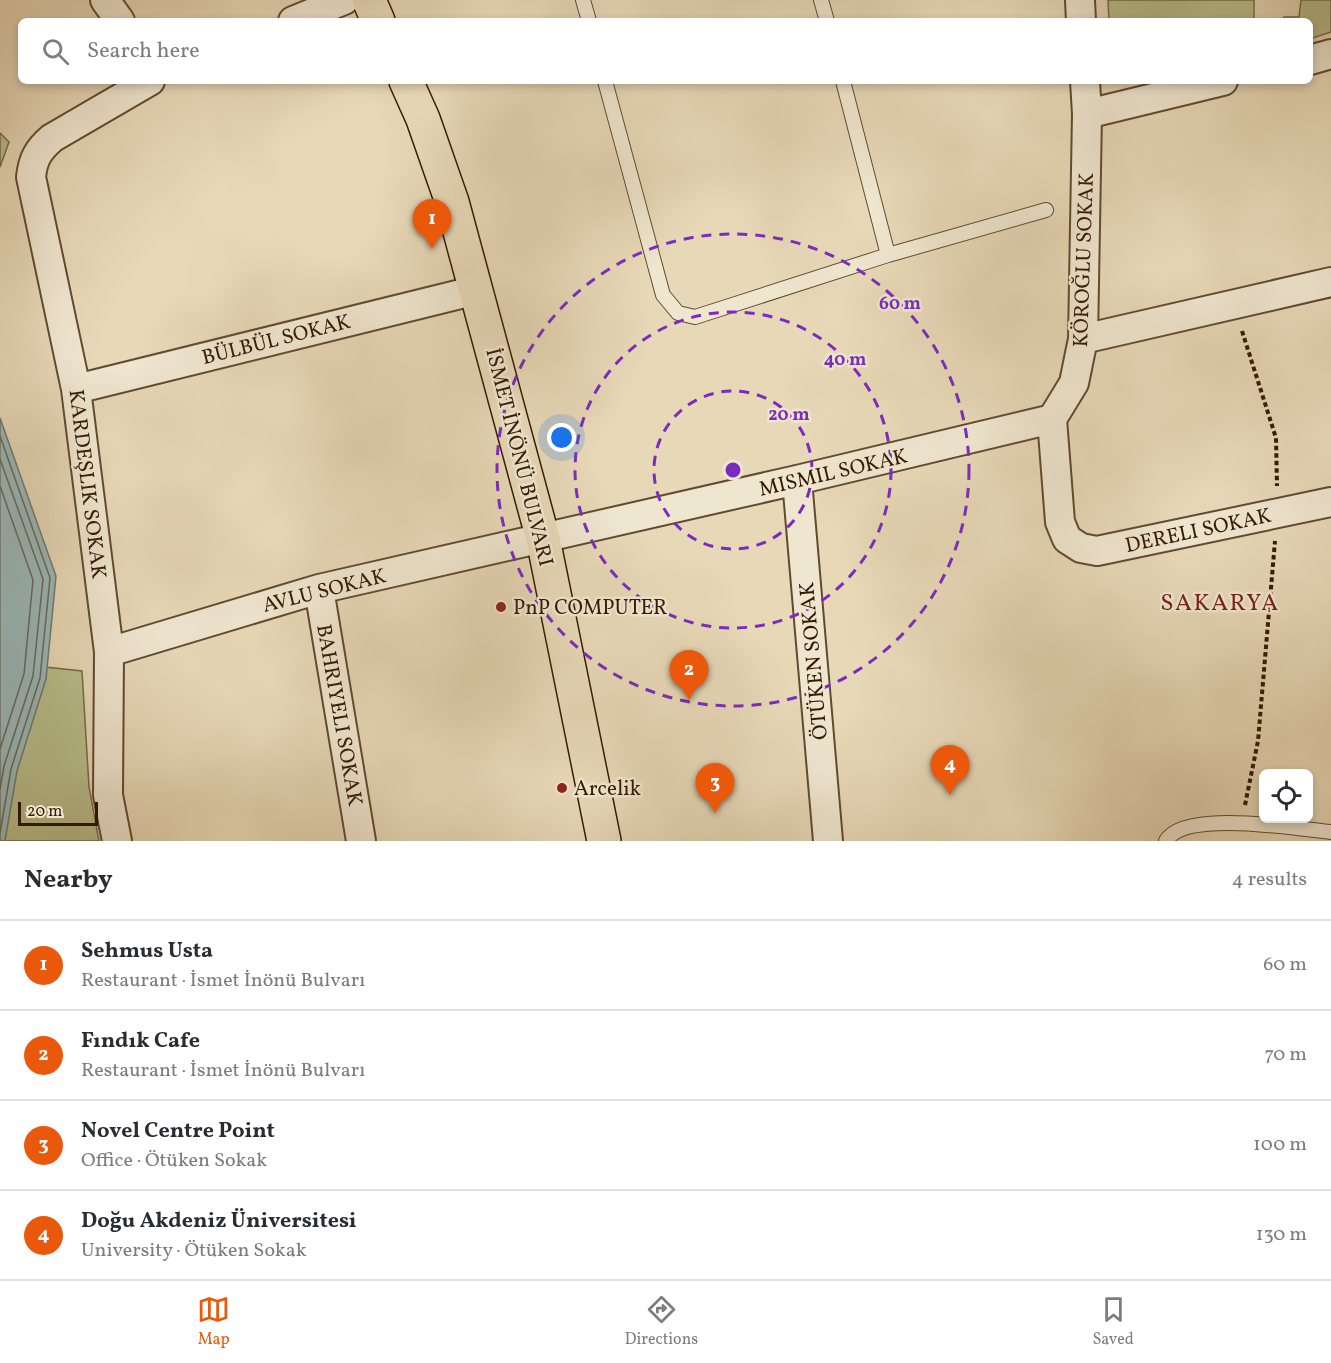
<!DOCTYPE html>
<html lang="en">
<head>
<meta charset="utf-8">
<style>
	:root { --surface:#fff; --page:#f2f2f3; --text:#2b2b33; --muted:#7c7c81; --line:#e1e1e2; --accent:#ea580c }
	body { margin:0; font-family:Vollkorn,serif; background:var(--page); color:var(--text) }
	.controls { position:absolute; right:18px; bottom:18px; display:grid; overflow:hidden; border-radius:9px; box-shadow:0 3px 9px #0003 }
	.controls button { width:54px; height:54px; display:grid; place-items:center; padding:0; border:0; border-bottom:2px solid var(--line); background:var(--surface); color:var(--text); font:30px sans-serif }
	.scale { position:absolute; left:18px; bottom:15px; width:80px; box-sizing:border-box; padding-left:6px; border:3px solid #351a03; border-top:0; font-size:16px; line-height:21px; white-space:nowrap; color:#351a03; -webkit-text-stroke:4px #efe6d0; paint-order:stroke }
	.you { position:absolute; left:562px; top:438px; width:21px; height:21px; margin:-15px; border:4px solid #fff; border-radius:50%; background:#1a73e8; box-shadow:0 0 0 9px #1a73e833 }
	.badge { display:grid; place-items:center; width:39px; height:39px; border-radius:50%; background:var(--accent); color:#fff; font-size:20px; font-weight:700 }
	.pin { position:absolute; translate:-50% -50px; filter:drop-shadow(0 2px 3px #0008) }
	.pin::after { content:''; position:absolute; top:32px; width:21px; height:18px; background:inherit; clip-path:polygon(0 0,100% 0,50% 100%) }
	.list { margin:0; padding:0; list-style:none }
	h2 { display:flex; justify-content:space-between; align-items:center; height:78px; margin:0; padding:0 24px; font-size:26px }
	h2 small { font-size:20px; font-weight:400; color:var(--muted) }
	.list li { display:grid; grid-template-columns:39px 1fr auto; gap:18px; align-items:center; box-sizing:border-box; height:90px; padding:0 24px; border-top:2px solid var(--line) }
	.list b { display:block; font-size:22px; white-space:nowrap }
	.list p { margin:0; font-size:20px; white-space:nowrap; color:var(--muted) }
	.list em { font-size:20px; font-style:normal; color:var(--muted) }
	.icon { flex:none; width:33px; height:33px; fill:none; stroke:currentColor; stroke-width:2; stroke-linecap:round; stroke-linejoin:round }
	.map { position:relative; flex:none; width:1331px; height:841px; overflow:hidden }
	.search { position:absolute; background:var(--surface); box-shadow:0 3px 9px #0003; left:18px; right:18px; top:18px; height:66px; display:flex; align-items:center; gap:15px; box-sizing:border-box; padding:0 21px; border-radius:9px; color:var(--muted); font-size:22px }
	.sheet { height:438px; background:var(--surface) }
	nav { display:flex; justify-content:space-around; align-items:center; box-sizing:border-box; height:84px; border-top:2px solid var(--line); background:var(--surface); font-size:16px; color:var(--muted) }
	nav a { display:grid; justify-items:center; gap:3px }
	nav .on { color:var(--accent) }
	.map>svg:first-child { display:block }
	.green { fill:#b8be8c; stroke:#766c48; stroke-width:1.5 }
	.water { fill:#9ab8b8; stroke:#727970; stroke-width:1.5 }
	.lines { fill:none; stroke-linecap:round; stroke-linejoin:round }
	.shore { stroke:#68695e; stroke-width:1.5 }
	.lane-casing { stroke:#624a30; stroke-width:16 }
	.street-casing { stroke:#624a30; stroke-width:32 }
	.primary-casing { stroke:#351a03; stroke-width:36 }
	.path { stroke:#351a03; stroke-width:4; stroke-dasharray:4.5 3; stroke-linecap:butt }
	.lane { stroke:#efe6d0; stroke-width:14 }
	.street { stroke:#efe6d0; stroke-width:28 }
	.primary { stroke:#e7d8b7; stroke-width:33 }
	.ring { fill:none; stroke:#7b2cbf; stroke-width:3; stroke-dasharray:10 8 }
	.poi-dot { fill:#8f2418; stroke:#efe6d0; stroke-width:2 }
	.labels { text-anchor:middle; stroke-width:5; stroke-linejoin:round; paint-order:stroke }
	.street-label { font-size:21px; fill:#351a03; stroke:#efe6d0 }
	.poi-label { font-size:21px; fill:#351a03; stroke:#efe6d0; text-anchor:start }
	.quarter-label { font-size:24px; letter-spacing:1.5px; fill:#7a1f14; stroke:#efe6d0 }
	.centre { fill:#7b2cbf; stroke:#efe6d0; stroke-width:3 }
	.ring-label { font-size:18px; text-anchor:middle; font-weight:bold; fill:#7b2cbf; stroke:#efe6d0; stroke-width:5; stroke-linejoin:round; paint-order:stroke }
</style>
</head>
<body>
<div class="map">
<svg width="1331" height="841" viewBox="0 0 1331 841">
	<rect width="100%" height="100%" fill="#e7d8b7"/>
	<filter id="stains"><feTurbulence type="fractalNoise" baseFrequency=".00333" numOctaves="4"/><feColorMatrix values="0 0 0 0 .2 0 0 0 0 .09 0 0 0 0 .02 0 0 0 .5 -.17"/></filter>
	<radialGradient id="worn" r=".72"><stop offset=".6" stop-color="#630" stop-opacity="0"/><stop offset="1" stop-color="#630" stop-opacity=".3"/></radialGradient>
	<path class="green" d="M 1108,0 L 1254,0 L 1254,19 L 1253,21 L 1109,21 Z
		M 1301,0 L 1331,0 L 1331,32 L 1310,39 L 1310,21 L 1282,21 L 1284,17 L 1299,17 Z
		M 0,133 L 9,142 L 0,167 Z
		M 0,524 L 17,664 L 82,671 L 89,787 L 99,841 L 0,841 Z"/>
	<path class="water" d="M 0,418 L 56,576 L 46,679 L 17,771 L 5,841 L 0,841 Z"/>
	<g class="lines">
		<path class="shore" d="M 0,436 L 50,578 L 40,678 L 11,769 L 0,833
			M 0,459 L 43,579 L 33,676 L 4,766 L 0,789
			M 0,486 L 33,580 L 24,674 L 0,749"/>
		<defs>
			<path id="lane" d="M 583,0 L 589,21
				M 821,0 L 827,21
				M 605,81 L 663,295 L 678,313 L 695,317 L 888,255 L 1046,210
				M 843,81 L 888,255
				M 1166,841 C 1184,809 1297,829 1331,832"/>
			<path id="street" d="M 105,0 L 120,21
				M 1080,0 L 1081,21
				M 293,21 L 344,0
				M 1310,60 L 1331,54
				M 1085,81 L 1087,114 L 1083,339 L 1074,383 L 1052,419 L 1060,522 L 1067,539 L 1081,548 L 1097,551 L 1331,502
				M 1087,114 L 1223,81
				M 1083,339 L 1331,282
				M 76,389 L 477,290
				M 797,480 L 828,841
				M 319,589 L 361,841
				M 109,652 L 319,589 L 797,480 L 1052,419
				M 117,841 L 108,795 L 109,652 L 76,389 L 31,177 C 33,159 38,150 52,138 L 150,81"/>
			<path id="primary" d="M 369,0 L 378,21
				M 406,81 L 423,119 L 452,202 L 543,539 L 604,841"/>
		</defs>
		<use href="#lane" class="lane-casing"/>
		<use href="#street" class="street-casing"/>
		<use href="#primary" class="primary-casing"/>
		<path class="path" d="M 1242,331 L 1276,438 L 1277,486
			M 1245,805 L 1258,741 L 1275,541"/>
		<use href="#lane" class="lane"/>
		<use href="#street" class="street"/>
		<use href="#primary" class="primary"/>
	</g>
	<g class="ring">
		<circle cx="733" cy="470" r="79"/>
		<circle cx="733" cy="470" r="158"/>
		<circle cx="733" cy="470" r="236"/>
	</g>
	<g class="poi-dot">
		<circle cx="501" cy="607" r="6"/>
		<circle cx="562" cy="788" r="6"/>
	</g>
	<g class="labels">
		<g class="street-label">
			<text transform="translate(1083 260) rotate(-88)" y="7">KÖROĞLU SOKAK</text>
			<text transform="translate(276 339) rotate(-14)" y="7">BÜLBÜL SOKAK</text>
			<text transform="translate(520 457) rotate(76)" y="7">İSMET İNÖNÜ BULVARI</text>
			<text transform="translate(833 472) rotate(-13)" y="7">MISMIL SOKAK</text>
			<text transform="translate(88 484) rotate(83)" y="7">KARDEŞLIK SOKAK</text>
			<text transform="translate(1198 530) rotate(-12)" y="7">DERELI SOKAK</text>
			<text transform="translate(324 590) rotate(-14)" y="7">AVLU SOKAK</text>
			<text transform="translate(813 661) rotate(-95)" y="7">ÖTÜKEN SOKAK</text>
			<text transform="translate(340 715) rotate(80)" y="7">BAHRIYELI SOKAK</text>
		</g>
		<g class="poi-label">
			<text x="513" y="614">PnP COMPUTER</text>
			<text x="574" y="795">Arcelik</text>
		</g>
		<g class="quarter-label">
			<text x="1220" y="610">SAKARYA</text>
		</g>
	</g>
	<circle cx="733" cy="470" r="9" class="centre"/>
	<g class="ring-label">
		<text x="900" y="309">60 m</text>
		<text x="845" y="365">40 m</text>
		<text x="789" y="420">20 m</text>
	</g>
	<rect width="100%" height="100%" filter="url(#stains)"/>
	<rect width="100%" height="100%" fill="url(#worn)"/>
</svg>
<div class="controls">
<button><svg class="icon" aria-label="locate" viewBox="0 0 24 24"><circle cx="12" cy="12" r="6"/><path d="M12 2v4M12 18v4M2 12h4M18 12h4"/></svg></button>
</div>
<div class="scale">20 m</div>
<div class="you"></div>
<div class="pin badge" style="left:432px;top:249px">1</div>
<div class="pin badge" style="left:689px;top:700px">2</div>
<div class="pin badge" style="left:715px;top:813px">3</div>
<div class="pin badge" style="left:950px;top:795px">4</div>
<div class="search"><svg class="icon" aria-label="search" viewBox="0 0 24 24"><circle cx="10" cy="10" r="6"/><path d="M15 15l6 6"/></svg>Search here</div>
</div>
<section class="sheet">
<h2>Nearby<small>4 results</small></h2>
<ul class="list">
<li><span class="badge">1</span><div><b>Sehmus Usta</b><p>Restaurant · İsmet İnönü Bulvarı</p></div><em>60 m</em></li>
<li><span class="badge">2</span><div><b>Fındık Cafe</b><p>Restaurant · İsmet İnönü Bulvarı</p></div><em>70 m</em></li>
<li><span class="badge">3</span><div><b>Novel Centre Point</b><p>Office · Ötüken Sokak</p></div><em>100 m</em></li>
<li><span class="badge">4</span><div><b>Doğu Akdeniz Üniversitesi</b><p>University · Ötüken Sokak</p></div><em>130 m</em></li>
</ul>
</section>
<nav>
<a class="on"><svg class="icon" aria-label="map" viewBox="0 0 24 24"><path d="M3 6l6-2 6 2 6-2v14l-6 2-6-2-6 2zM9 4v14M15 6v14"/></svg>Map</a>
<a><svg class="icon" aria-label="directions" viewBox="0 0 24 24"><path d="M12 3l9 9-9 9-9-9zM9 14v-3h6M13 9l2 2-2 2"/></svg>Directions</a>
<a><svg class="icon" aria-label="saved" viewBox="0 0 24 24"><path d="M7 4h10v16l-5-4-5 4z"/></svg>Saved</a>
</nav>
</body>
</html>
